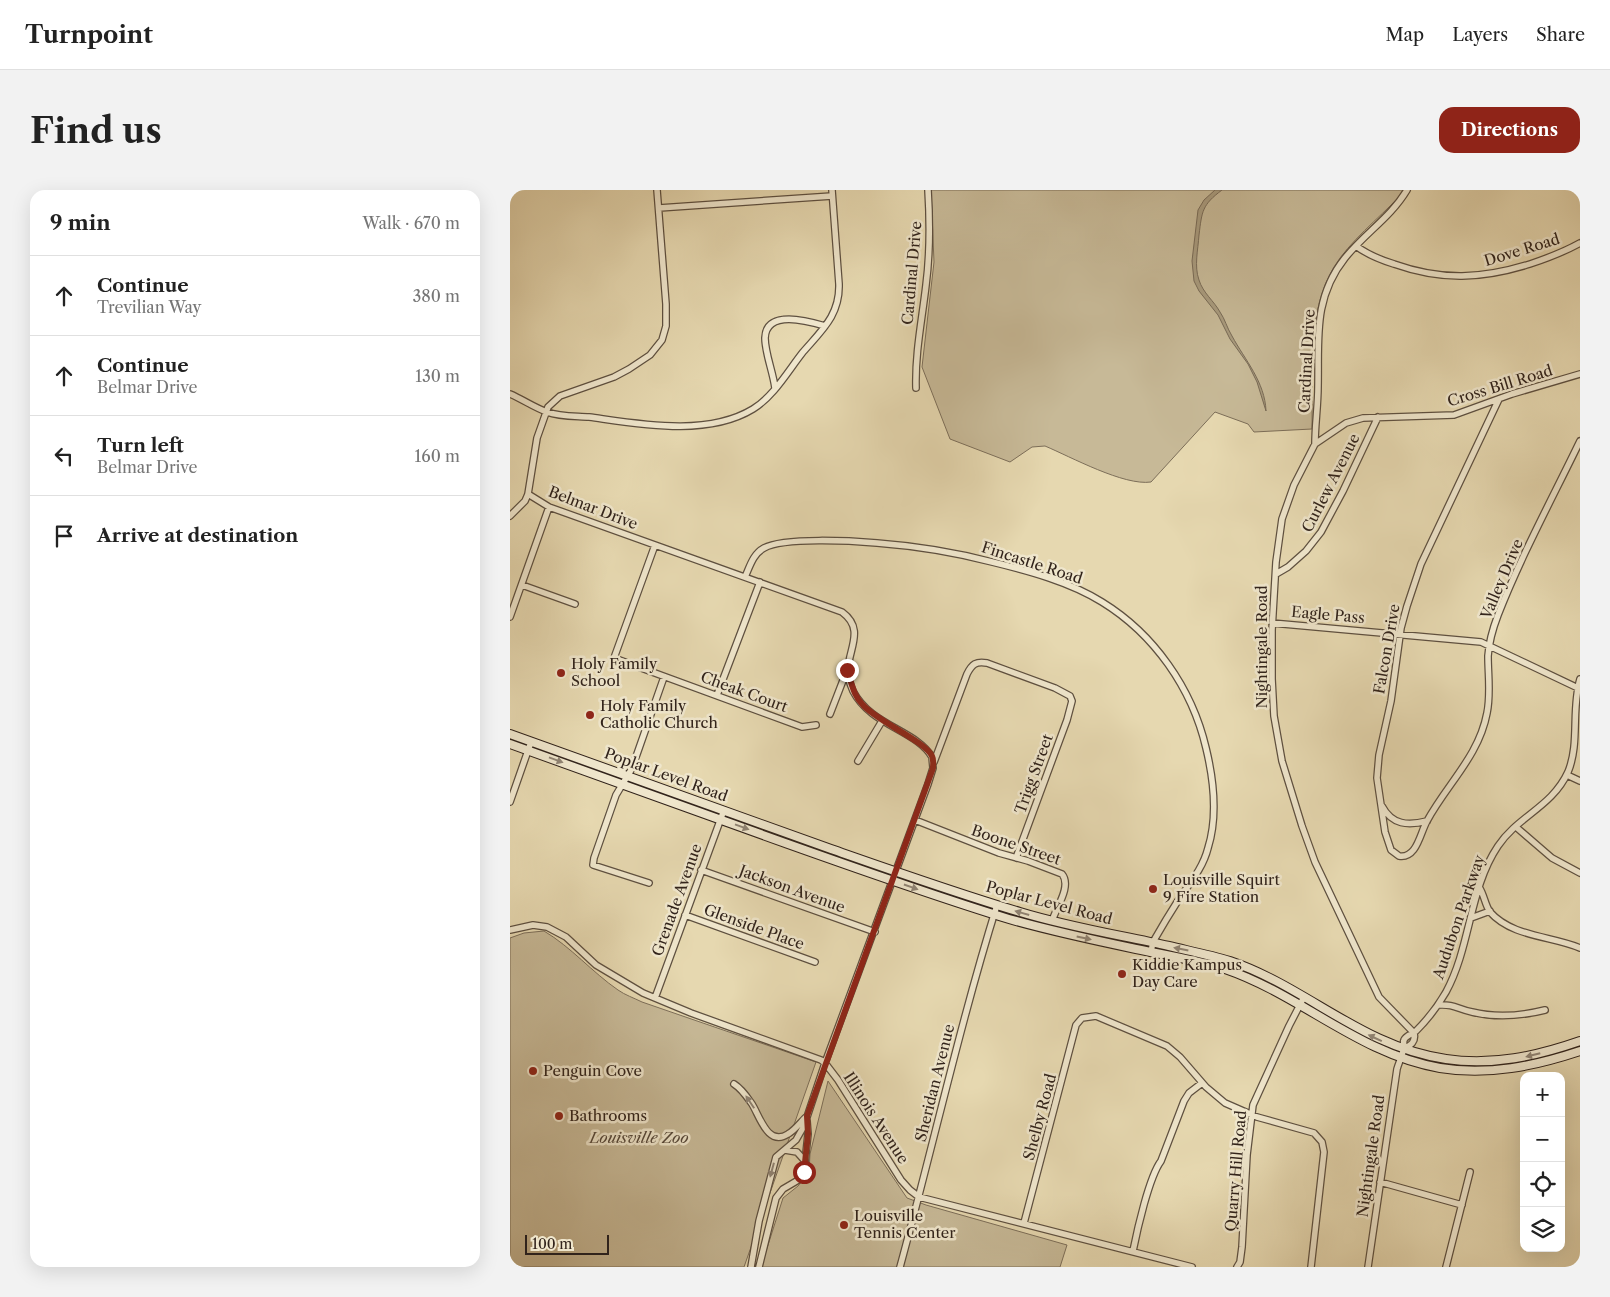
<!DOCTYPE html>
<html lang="en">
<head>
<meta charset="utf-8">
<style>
	:root { --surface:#fff; --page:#f2f2f2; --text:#222; --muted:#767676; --line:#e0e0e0; --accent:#8f2418 }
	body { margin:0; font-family:"Libre Caslon Text",serif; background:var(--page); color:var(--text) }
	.controls { position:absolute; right:15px; bottom:15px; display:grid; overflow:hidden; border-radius:10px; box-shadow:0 5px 20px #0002 }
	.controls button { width:45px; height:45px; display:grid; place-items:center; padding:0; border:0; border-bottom:1px solid var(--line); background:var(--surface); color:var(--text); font:25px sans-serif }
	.scale { position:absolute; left:15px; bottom:12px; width:84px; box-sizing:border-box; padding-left:5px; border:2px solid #31231b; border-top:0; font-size:14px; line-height:18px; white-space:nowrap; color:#31231b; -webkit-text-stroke:4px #efe6cc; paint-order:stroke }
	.stop { position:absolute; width:15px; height:15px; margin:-11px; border:4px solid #8f2418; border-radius:50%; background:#fff }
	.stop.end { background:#8f2418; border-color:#fff; box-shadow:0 1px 5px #0008 }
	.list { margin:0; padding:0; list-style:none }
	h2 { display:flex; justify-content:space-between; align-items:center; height:65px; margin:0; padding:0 20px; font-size:21px }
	h2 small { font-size:16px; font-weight:400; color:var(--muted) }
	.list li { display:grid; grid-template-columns:32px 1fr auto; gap:15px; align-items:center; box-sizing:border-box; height:80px; padding:0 20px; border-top:1px solid var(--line) }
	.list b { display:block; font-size:19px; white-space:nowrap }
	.list p { margin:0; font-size:16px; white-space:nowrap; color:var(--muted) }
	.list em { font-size:16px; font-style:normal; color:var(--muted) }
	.icon { flex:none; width:28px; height:28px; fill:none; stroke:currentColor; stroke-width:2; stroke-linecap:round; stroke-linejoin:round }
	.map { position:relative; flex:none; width:1070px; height:1077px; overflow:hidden; border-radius:15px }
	header { display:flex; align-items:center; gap:30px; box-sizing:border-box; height:70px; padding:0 25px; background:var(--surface); border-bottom:1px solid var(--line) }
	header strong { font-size:24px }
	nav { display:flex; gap:28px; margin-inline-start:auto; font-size:18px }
	.intro { display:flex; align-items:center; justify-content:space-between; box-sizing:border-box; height:120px; padding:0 30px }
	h1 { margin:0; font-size:35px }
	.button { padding:12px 22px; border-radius:15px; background:var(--accent); color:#fff; font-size:18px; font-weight:700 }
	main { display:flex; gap:30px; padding:0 30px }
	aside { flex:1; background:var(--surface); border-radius:15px; box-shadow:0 5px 20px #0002 }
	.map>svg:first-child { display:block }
	.green { fill:#c7b997; stroke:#7c6e59 }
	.water { fill:#a89a7d; stroke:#786a56 }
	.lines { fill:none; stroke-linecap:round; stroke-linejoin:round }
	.minor-casing { stroke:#5e5040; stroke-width:8 }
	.secondary-casing { stroke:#31231b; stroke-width:10 }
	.minor { stroke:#efe6cc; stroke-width:5.5 }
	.secondary { stroke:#efe6cc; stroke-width:8 }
	.oneway { fill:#908474 }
	.route { stroke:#8f2418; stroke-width:6 }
	.poi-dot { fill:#8f2418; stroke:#efe6cc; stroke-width:2 }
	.labels { text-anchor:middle; stroke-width:5; stroke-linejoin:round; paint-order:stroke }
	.street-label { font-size:15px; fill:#31231b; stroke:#efe6cc }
	.poi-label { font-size:15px; fill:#31231b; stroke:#efe6cc; text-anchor:start }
	.park-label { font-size:15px; font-style:italic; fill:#56483a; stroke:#efe6cc }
</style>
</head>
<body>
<header>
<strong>Turnpoint</strong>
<nav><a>Map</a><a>Layers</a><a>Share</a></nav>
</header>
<div class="intro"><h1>Find us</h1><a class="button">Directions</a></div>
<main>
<aside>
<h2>9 min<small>Walk · 670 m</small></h2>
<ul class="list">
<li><svg class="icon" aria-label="ahead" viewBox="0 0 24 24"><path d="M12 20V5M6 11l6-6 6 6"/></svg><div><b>Continue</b><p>Trevilian Way</p></div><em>380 m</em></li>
<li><svg class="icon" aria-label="ahead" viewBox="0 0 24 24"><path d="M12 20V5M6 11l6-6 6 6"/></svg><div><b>Continue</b><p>Belmar Drive</p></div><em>130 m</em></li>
<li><svg class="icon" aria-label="left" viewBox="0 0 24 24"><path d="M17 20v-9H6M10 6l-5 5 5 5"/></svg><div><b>Turn left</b><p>Belmar Drive</p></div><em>160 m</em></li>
<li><svg class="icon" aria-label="arrive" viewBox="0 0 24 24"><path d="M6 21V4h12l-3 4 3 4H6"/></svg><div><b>Arrive at destination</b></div></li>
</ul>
</aside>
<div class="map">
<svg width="1070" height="1077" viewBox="0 0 1070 1077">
	<rect width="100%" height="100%" fill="#e6d8b0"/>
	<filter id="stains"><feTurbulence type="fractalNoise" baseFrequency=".004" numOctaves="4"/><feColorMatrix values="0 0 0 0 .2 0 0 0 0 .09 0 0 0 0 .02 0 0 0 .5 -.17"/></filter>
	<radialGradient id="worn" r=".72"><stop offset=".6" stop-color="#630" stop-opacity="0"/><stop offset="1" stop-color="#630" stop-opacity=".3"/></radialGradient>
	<path class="green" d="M 421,0 L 893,0 L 889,7 C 869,28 839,52 824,77 C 796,123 803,187 802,239 L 744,242 L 738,234 L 705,222 L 641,292 C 614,296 561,267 535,256 L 522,257 L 500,272 L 440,249 L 412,177 L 424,72 Z
		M 34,741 C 61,757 82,782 108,800 C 115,805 124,808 132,812 L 306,872 L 234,1077 L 0,1077 L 0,748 L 14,743 Z
		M 318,891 L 397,1008 L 416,1015 L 557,1055 L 550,1077 L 251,1077 L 273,1008 L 288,996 L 299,982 L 300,964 Z"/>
	<path class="water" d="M 705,0 L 712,0 C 692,15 692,21 689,45 C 688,60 684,76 689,90 C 693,103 704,111 710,122 C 715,129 717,138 722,146 C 735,170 755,192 756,221 L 747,192 L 738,174 L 720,149 L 708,125 L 689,101 L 684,91 L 682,71 L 688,20 L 694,10 Z"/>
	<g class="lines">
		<defs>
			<path id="minor" d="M 1069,0 L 1070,1
				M 149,18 L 322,6
				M 846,56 C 858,65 871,70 884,74 C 932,91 972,89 1020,74 C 1038,68 1054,62 1070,53
				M 265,198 C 263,182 255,163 255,148 C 256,119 298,131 315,136
				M 406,198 C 405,163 412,130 416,95 C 420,64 420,32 418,0
				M 0,204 C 12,209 25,218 37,222 C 50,227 66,226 79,227 C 130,234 197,247 243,219 C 264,206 278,181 293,162 C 312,140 330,125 329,94 L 322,0
				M 989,209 L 911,374 L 897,416 L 891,438 L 881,511 L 869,565 L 867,588 L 875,642 L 881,660 L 889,666 C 907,669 910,643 917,631 C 937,594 969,566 977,523 C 981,504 978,485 978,466 C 979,452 983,438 988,425 C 1011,366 1042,309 1070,251
				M 805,254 C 805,235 808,216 808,196 C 809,149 803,108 835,68 C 855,43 881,27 897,0
				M 18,304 L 39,317 L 332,422 C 355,439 339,458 338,479 C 337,486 340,494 343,501 C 361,536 406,540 422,567 L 423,578 L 418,594 L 315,873 L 294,936 L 286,950 L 266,967 L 249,1031 L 241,1077
				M 0,326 L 15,311 L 18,304 L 27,248 L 38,217 L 50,206 L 104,187 L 119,179 L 140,165 L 152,150 L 156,136 L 156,114 L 147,0
				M 145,355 L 104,468 L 292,537 L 306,535
				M 766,384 L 778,377 L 796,361 L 811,342 L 833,301 L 868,227
				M 235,387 C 240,376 243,364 254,358 C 274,347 343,351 367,353 C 406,356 444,362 482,372 C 519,381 560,392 592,412 C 644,444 682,498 696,558 C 704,591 708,626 698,658 C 693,678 680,693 669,709 C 660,723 651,738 643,752 L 641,762
				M 12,395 L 65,414
				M 0,427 L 39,317
				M 762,433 L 971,452 L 1070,499
				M 207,505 L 250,392
				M 320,524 L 337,480
				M 348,571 L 372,531
				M 424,572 L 457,484 C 462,474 466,471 477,473 L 545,498 L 560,506 L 562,511 L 557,530 L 506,668
				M 1057,585 L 1070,591
				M 0,612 L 21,552
				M 872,616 C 882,635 898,636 917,631
				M 405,630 L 489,663 L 518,671 L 552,684 C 562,696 546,718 542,731
				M 1006,637 L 1042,668 L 1070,683
				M 191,680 L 365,742
				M 139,693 L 83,675 L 84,668 L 106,605 L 121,580 L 127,564 L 154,487
				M 969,697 C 974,704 975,715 980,722 C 1002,747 1042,746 1070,758
				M 175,725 L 305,772
				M 961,728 L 980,721
				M 0,740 L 23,735 L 37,737 L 56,747 L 86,775 L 133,803 L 181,823 L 311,870 L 315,873 L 328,890 L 391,990 L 400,1000 L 409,1007 L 682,1077
				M 145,808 L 214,620
				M 928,815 C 945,814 947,819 962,822 C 986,828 1011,826 1035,820
				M 904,843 L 869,807 L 805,672 L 792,636 L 772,571 L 764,526 L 762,489 L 762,440 L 766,372 L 772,329 L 784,295 L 805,254 L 836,233 L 853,228 L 944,225 L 1002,204 L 1070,184
				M 894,859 C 901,855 906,852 904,843
				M 224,894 C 232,899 237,907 242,914 C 250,927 258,957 278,944 C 285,940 290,933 295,928
				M 275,960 L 287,962 L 295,971
				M 870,992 L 952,1015
				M 514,1033 L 566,835 L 572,828 L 586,826 L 657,856 L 670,867 L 696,897 L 715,913 L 747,927 L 804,943 L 812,952 L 814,962 L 801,1077
				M 623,1061 C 627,1041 639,987 651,971 L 674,911 L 679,903 L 692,893
				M 249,1077 L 266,1008 L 273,999 L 290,989 L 294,982 L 298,944 L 297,931
				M 390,1077 C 423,956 450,834 487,715
				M 727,1077 L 730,1072 L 732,1057 L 737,965 L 743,915 L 779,836 L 794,807
				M 858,1077 L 887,879 C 889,872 893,864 894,857 C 894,855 893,852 894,850 C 896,845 903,844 906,841 C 918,829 928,816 936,802 C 961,756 959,699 988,656 C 1008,626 1042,617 1058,582 C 1070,553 1061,520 1070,489
				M 936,1077 L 960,982"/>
			<path id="secondary" d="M 0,544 C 107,582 214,620 321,659 C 384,681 446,703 510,722 C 559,737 610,745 659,756 C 680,761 700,765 720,771 C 797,797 852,857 936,869 C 982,876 1027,866 1070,851
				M 0,554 C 93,587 185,621 278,654 C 351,680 424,706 499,729 C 541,741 583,750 626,759 C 655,765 686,770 715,779 C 791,805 849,864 930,878 C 978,886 1025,876 1070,861"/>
		</defs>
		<use href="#minor" class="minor-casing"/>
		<use href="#secondary" class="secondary-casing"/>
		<use href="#minor" class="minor"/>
		<use href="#secondary" class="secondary"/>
	</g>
	<defs><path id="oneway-solid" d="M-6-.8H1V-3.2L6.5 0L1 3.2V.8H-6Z" transform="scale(1.25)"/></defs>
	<g class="oneway">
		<use href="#oneway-solid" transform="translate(46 570) rotate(20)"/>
		<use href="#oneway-solid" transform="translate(232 637) rotate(20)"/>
		<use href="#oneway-solid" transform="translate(401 697) rotate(19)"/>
		<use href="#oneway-solid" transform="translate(512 723) rotate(-164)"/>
		<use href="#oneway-solid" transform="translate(574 748) rotate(12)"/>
		<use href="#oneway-solid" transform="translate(671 759) rotate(-169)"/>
		<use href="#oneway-solid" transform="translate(865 848) rotate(-155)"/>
		<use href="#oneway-solid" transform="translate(1023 865) rotate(166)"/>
		<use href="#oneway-solid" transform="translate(240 912) rotate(-124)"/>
		<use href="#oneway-solid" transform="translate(262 980) rotate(105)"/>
	</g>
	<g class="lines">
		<path class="route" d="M 294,982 L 298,944 L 297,926 L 423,578 C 423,574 424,570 422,566 C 416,552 367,531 353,515 C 343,505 342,493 337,480"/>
	</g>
	<g class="poi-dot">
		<circle cx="51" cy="483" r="5"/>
		<circle cx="80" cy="525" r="5"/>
		<circle cx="643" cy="699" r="5"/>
		<circle cx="612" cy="784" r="5"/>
		<circle cx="23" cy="881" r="5"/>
		<circle cx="49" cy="926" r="5"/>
		<circle cx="334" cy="1035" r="5"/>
	</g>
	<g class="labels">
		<g class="street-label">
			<text transform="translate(1012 60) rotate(-17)" y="5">Dove Road</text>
			<text transform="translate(402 83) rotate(-85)" y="5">Cardinal Drive</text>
			<text transform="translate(797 171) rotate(-87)" y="5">Cardinal Drive</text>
			<text transform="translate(990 196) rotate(-17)" y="5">Cross Bill Road</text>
			<text transform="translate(821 293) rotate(-63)" y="5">Curlew Avenue</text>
			<text transform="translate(83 318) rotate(21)" y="5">Belmar Drive</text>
			<text transform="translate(522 373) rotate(18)" y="5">Fincastle Road</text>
			<text transform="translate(992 389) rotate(-67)" y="5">Valley Drive</text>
			<text transform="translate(818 425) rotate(5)" y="5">Eagle Pass</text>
			<text transform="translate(752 457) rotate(-90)" y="5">Nightingale Road</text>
			<text transform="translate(877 459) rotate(-80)" y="5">Falcon Drive</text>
			<text transform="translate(234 502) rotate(20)" y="5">Cheak Court</text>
			<text transform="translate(524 584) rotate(-70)" y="5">Trigg Street</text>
			<text transform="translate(156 585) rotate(20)" y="5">Poplar Level Road</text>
			<text transform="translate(506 655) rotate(19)" y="5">Boone Street</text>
			<text transform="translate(282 699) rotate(20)" y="5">Jackson Avenue</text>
			<text transform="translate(167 710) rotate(-70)" y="5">Grenade Avenue</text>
			<text transform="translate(539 713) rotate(15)" y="5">Poplar Level Road</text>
			<text transform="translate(949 727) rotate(-71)" y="5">Audubon Parkway</text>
			<text transform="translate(244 737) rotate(20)" y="5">Glenside Place</text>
			<text transform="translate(425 893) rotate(-76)" y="5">Sheridan Avenue</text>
			<text transform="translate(530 927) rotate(-75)" y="5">Shelby Road</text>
			<text transform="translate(366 928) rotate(57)" y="5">Illinois Avenue</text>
			<text transform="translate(861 966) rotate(-82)" y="5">Nightingale Road</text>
			<text transform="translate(726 981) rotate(-85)" y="5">Quarry Hill Road</text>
		</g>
		<g class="poi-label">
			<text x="61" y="479">Holy Family<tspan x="61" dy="17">School</tspan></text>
			<text x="90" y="521">Holy Family<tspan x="90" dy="17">Catholic Church</tspan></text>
			<text x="653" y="695">Louisville Squirt<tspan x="653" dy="17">9 Fire Station</tspan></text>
			<text x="622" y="780">Kiddie Kampus<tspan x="622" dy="17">Day Care</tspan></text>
			<text x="33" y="886">Penguin Cove</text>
			<text x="59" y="931">Bathrooms</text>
			<text x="344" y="1031">Louisville<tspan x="344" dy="17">Tennis Center</tspan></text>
		</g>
		<g class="park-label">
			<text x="129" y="953">Louisville Zoo</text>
		</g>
	</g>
	<rect width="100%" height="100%" filter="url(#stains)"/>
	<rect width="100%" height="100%" fill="url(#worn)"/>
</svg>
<div class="controls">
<button>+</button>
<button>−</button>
<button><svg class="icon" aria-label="locate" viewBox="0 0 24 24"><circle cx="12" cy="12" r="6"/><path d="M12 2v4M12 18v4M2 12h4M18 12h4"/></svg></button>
<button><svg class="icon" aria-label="layers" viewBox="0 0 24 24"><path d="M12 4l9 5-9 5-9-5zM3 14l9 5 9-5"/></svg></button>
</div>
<div class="scale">100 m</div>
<div class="stop" style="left:294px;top:982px"></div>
<div class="stop end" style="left:337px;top:480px"></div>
</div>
</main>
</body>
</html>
